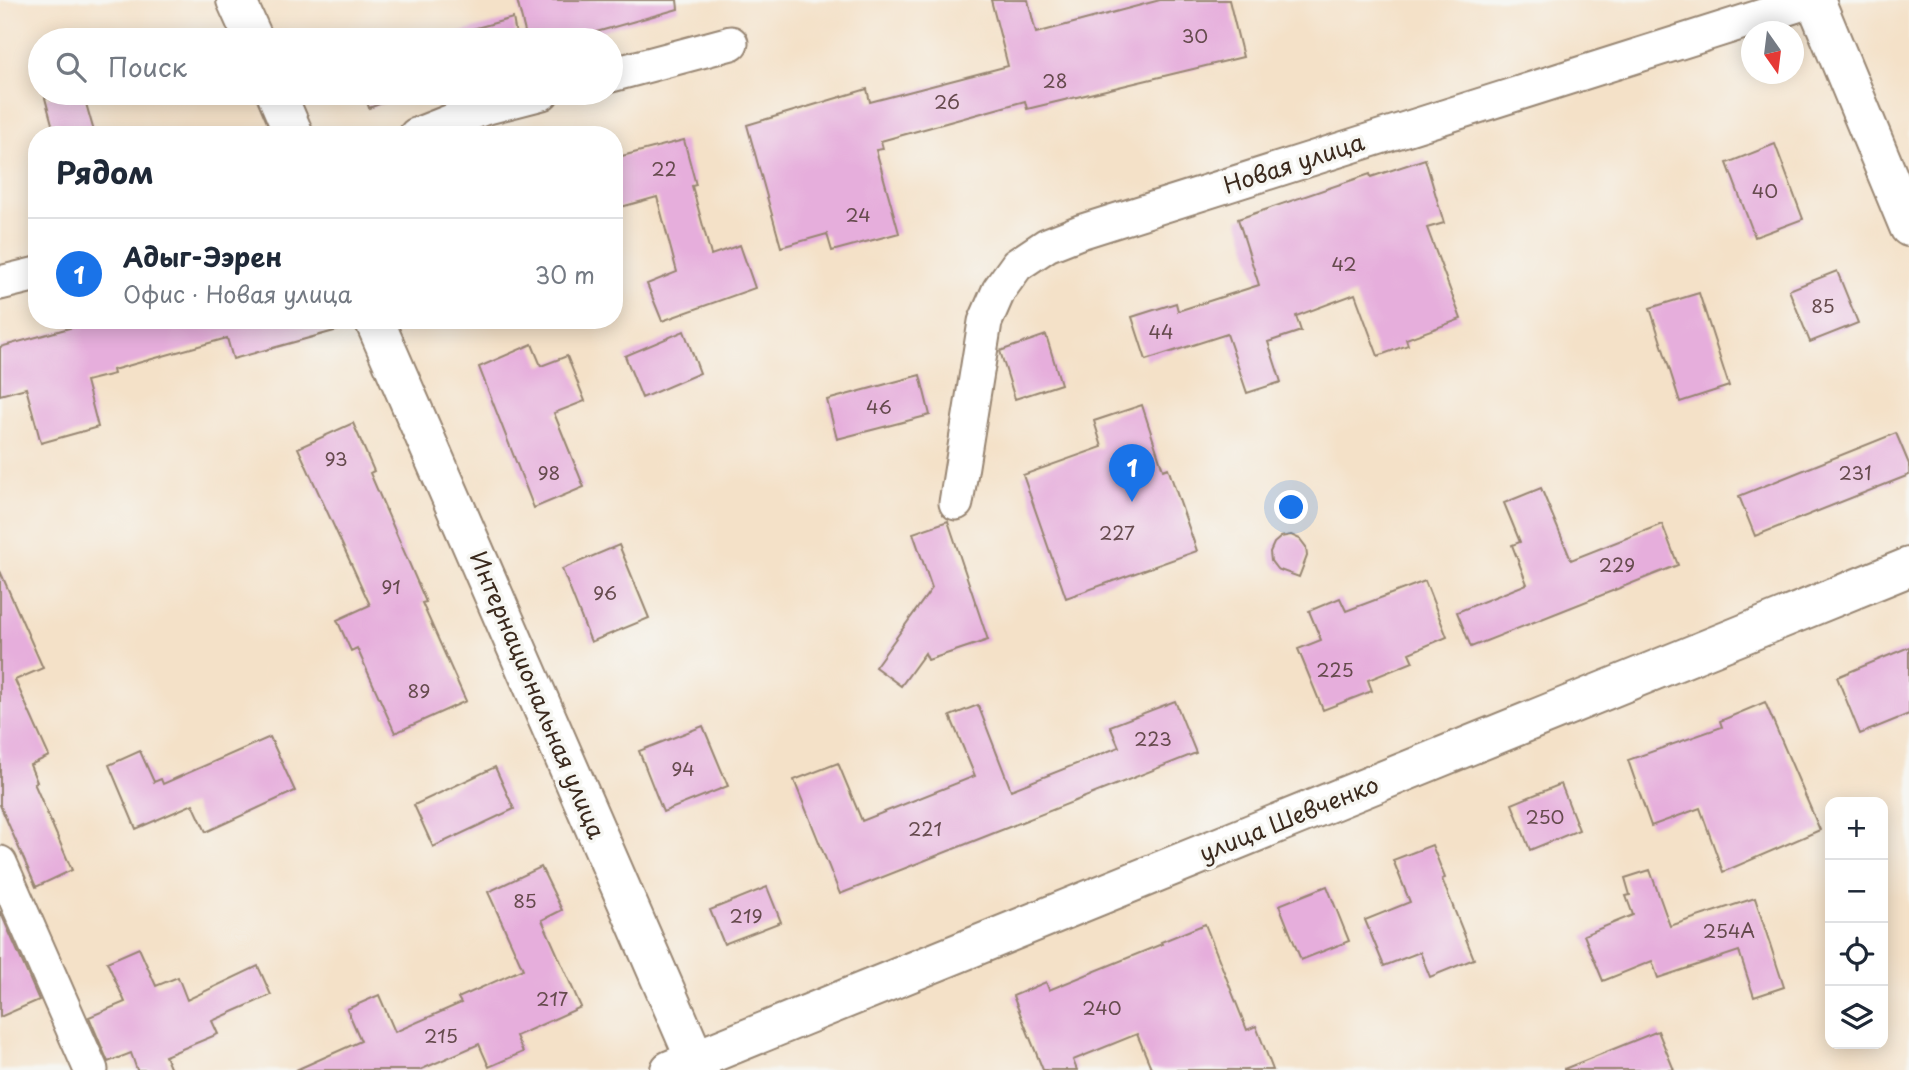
<!DOCTYPE html>
<html lang="ru">
<head>
<meta charset="utf-8">
<style>
	:root { --surface:#fff; --page:#f6f6f7; --text:#1f2937; --muted:#747a83; --line:#e0e1e3; --accent:#1a73e8 }
	body { margin:0; font-family:"Playpen Sans",sans-serif; background:var(--page); color:var(--text) }
	.controls { position:absolute; right:21px; bottom:21px; display:grid; overflow:hidden; border-radius:14px; box-shadow:0 4px 18px #0003 }
	.controls button { width:63px; height:63px; display:grid; place-items:center; padding:0; border:0; border-bottom:2px solid var(--line); background:var(--surface); color:var(--text); font:35px sans-serif }
	.compass { position:absolute; left:1741px; top:21px; width:63px; height:63px; border-radius:50%; background:var(--surface); box-shadow:0 4px 18px #0003; rotate:166deg }
	.you { position:absolute; left:1292px; top:508px; width:24px; height:24px; margin:-18px; border:5px solid #fff; border-radius:50%; background:#1a73e8; box-shadow:0 0 0 10px #1a73e833 }
	.badge { display:grid; place-items:center; width:46px; height:46px; border-radius:50%; background:var(--accent); color:#fff; font-size:23px; font-weight:700 }
	.pin { position:absolute; translate:-50% -58px; filter:drop-shadow(0 2px 4px #0008) }
	.pin::after { content:''; position:absolute; top:37px; width:24px; height:21px; background:inherit; clip-path:polygon(0 0,100% 0,50% 100%) }
	.list { margin:0; padding:0; list-style:none }
	h2 { display:flex; justify-content:space-between; align-items:center; height:91px; margin:0; padding:0 28px; font-size:30px }
	h2 small { font-size:23px; font-weight:400; color:var(--muted) }
	.list li { display:grid; grid-template-columns:46px 1fr auto; gap:21px; align-items:center; box-sizing:border-box; height:112px; padding:0 28px; border-top:2px solid var(--line) }
	.list b { display:block; font-size:26px; white-space:nowrap }
	.list p { margin:0; font-size:23px; white-space:nowrap; color:var(--muted) }
	.list em { font-size:23px; font-style:normal; color:var(--muted) }
	.icon { flex:none; width:38px; height:38px; fill:none; stroke:currentColor; stroke-width:2; stroke-linecap:round; stroke-linejoin:round }
	.map { position:relative; flex:none; width:1909px; height:1070px; overflow:hidden }
	.search { position:absolute; background:var(--surface); box-shadow:0 4px 18px #0003; left:28px; top:28px; width:595px; height:77px; display:flex; align-items:center; gap:18px; box-sizing:border-box; padding:0 24px; border-radius:38px; color:var(--muted); font-size:26px }
	.panel { position:absolute; background:var(--surface); box-shadow:0 4px 18px #0003; left:28px; top:126px; width:595px; height:203px; border-radius:28px }
	.map>svg:first-child { display:block }
	.building { fill:#e6aedc }
	.lines { fill:none; stroke-linecap:round; stroke-linejoin:round }
	.street-casing { stroke:#988673; stroke-width:37 }
	.secondary-casing { stroke:#988673; stroke-width:42 }
	.street { stroke:#fff; stroke-width:33 }
	.secondary { stroke:#fff; stroke-width:38 }
	.labels { text-anchor:middle; stroke-width:7; stroke-linejoin:round; paint-order:stroke }
	.number-label { font-size:19px; fill:#664b4e }
	.street-label { font-size:23px; fill:#3b2a1e; stroke:#f6f6f2 }
</style>
</head>
<body>
<div class="map">
<svg width="1909" height="1070" viewBox="0 0 1909 1070">
	<rect width="100%" height="100%" fill="#f6f6f2"/>
	<filter id="ink" filterUnits="userSpaceOnUse"><feTurbulence type="fractalNoise" baseFrequency=".0143" numOctaves="2"/><feDisplacementMap in="SourceGraphic" scale="14" xChannelSelector="R" yChannelSelector="G"/><feConvolveMatrix kernelMatrix="1 2 1 2 8 2 1 2 1" color-interpolation-filters="sRGB"/></filter>
	<filter id="wash" filterUnits="userSpaceOnUse"><feTurbulence type="fractalNoise" baseFrequency=".00686" numOctaves="4" result="noise"/><feDisplacementMap in="SourceGraphic" scale="28" xChannelSelector="R" yChannelSelector="G"/><feGaussianBlur stdDeviation="1.57" result="paint"/><feColorMatrix in="noise" values="0 0 0 0 0 0 0 0 0 0 0 0 0 0 0 0 0 1.4 0 .05"/><feComposite in="paint" operator="in"/></filter>
	<g filter="url(#wash)">
		<rect width="100%" height="100%" fill="#f4e1c8"/>
		<g id="blocks">
			<path class="building" d="M 517,0 L 677,0 L 678,9 L 568,40 L 527,40 Z
				M 991,0 L 1028,0 L 1036,33 L 1160,0 L 1229,0 L 1243,57 L 1027,109 L 1025,101 L 881,141 L 883,149 L 876,150 L 899,233 L 832,251 L 827,234 L 781,247 L 747,125 L 867,89 L 870,102 L 1008,66 Z
				M 513,18 L 517,40 L 432,40 Z
				M 64,93 L 83,93 L 95,135 L 55,135 L 45,98 Z
				M 364,93 L 409,93 L 369,108 Z
				M 684,140 L 696,185 L 692,186 L 711,255 L 740,245 L 755,288 L 662,321 L 647,284 L 677,272 L 657,197 L 614,209 L 614,158 Z
				M 1775,144 L 1803,219 L 1755,237 L 1727,163 Z
				M 1425,159 L 1444,223 L 1427,228 L 1461,319 L 1406,339 L 1408,345 L 1378,356 L 1355,294 L 1296,316 L 1301,331 L 1268,342 L 1281,382 L 1247,393 L 1227,334 L 1146,360 L 1132,317 L 1176,303 L 1178,311 L 1259,285 L 1238,219 L 1370,174 L 1371,177 Z
				M 1837,271 L 1858,323 L 1810,342 L 1789,290 Z
				M 1699,293 L 1729,386 L 1680,402 L 1650,308 Z
				M 71,320 L 336,320 L 338,330 L 233,359 L 227,338 L 113,370 L 114,374 L 86,381 L 98,427 L 41,443 L 26,388 L 0,395 L 0,347 L 73,327 Z
				M 684,331 L 700,373 L 642,398 L 625,356 Z
				M 1046,335 L 1061,384 L 1015,399 L 1000,351 Z
				M 532,344 L 541,366 L 567,356 L 585,401 L 554,413 L 584,487 L 534,508 L 479,367 Z
				M 920,375 L 930,415 L 837,439 L 827,400 Z
				M 1142,405 L 1163,470 L 1168,468 L 1197,551 L 1066,598 L 1023,475 L 1102,447 L 1094,421 Z
				M 353,423 L 374,471 L 370,473 L 426,602 L 422,603 L 466,701 L 395,733 L 357,648 L 351,651 L 337,620 L 370,605 L 298,448 Z
				M 1896,433 L 1909,464 L 1909,475 L 1755,536 L 1739,496 Z
				M 1541,488 L 1571,560 L 1662,524 L 1678,565 L 1471,647 L 1457,612 L 1527,584 L 1512,545 L 1520,542 L 1504,503 Z
				M 948,521 L 988,640 L 928,660 L 925,653 L 901,686 L 875,667 L 932,588 L 913,533 Z
				M 1291,535 L 1300,539 L 1306,547 L 1307,556 L 1299,577 L 1277,569 L 1271,561 L 1270,552 L 1274,543 L 1281,537 Z
				M 619,545 L 649,618 L 591,642 L 562,569 Z
				M 0,571 L 43,668 L 15,680 L 49,756 L 30,765 L 37,782 L 34,783 L 72,870 L 36,887 L 0,805 Z
				M 1425,581 L 1447,637 L 1409,653 L 1413,662 L 1368,680 L 1372,691 L 1323,710 L 1298,649 L 1321,640 L 1309,611 L 1340,598 L 1346,611 Z
				M 1909,647 L 1909,714 L 1860,734 L 1837,677 Z
				M 1175,701 L 1196,753 L 840,894 L 794,780 L 838,763 L 862,821 L 975,776 L 950,716 L 978,705 L 1011,790 L 1119,747 L 1110,726 Z
				M 1765,702 L 1820,830 L 1723,872 L 1700,808 L 1651,826 L 1628,760 L 1722,727 L 1720,721 Z
				M 703,726 L 728,786 L 663,812 L 639,751 Z
				M 270,737 L 295,791 L 206,832 L 193,804 L 136,829 L 109,765 L 140,751 L 154,782 L 161,779 L 163,784 Z
				M 495,767 L 514,809 L 433,847 L 414,805 Z
				M 1561,784 L 1579,830 L 1530,850 L 1512,804 Z
				M 1432,845 L 1445,878 L 1442,879 L 1474,959 L 1430,977 L 1420,952 L 1384,966 L 1365,920 L 1410,902 L 1393,860 Z
				M 541,867 L 562,910 L 542,920 L 581,1007 L 516,1036 L 523,1052 L 489,1067 L 479,1044 L 420,1070 L 296,1070 L 361,1041 L 347,1009 L 379,995 L 395,1032 L 461,1003 L 458,998 L 523,969 L 488,892 Z
				M 1650,870 L 1670,926 L 1755,898 L 1784,987 L 1754,997 L 1739,951 L 1658,978 L 1652,961 L 1603,981 L 1584,935 L 1633,915 L 1626,896 L 1630,895 L 1625,878 Z
				M 1327,886 L 1349,941 L 1301,960 L 1279,905 Z
				M 767,887 L 781,922 L 724,944 L 710,910 Z
				M 0,911 L 39,1000 L 0,1017 Z
				M 1205,924 L 1247,1030 L 1256,1026 L 1273,1070 L 1152,1070 L 1137,1034 L 1073,1060 L 1077,1070 L 1043,1070 L 1013,996 L 1046,982 L 1049,990 L 1162,944 L 1161,942 Z
				M 139,948 L 156,986 L 178,977 L 187,1000 L 258,966 L 271,995 L 212,1021 L 218,1034 L 165,1056 L 171,1070 L 137,1070 L 131,1053 L 108,1062 L 89,1017 L 125,1002 L 107,962 Z
				M 1658,1031 L 1674,1070 L 1564,1070 L 1564,1069 Z"/>
		</g>
	</g>
	<g filter="url(#ink)">
		<use href="#blocks" fill-opacity="0" stroke="#988673" stroke-width="2"/>
		<g class="lines">
			<defs>
				<path id="street" d="M 611,75 L 731,43
					M 416,135 L 484,108 L 542,93
					M 0,283 L 37,274
					M 956,503 L 985,322 L 999,290 L 1017,265 L 1047,245 L 1080,232 L 1813,0
					M 0,863 L 91,1070"/>
				<path id="secondary" d="M 236,0 L 254,40
					M 1815,0 L 1909,227
					M 276,93 L 294,135
					M 374,320 L 700,1070
					M 670,1070 L 1909,567"/>
			</defs>
			<use href="#street" class="street-casing"/>
			<use href="#secondary" class="secondary-casing"/>
			<use href="#street" class="street"/>
			<use href="#secondary" class="secondary"/>
		</g>
	</g>
	<g class="labels">
		<g class="number-label">
			<text x="1195" y="43">30</text>
			<text x="1055" y="88">28</text>
			<text x="947" y="109">26</text>
			<text x="664" y="176">22</text>
			<text x="1765" y="198">40</text>
			<text x="858" y="222">24</text>
			<text x="1344" y="271">42</text>
			<text x="1823" y="313">85</text>
			<text x="1161" y="339">44</text>
			<text x="879" y="414">46</text>
			<text x="336" y="466">93</text>
			<text x="549" y="480">98</text>
			<text x="1855" y="480">231</text>
			<text x="1117" y="540">227</text>
			<text x="1617" y="572">229</text>
			<text x="391" y="594">91</text>
			<text x="605" y="600">96</text>
			<text x="1335" y="677">225</text>
			<text x="419" y="698">89</text>
			<text x="1153" y="746">223</text>
			<text x="683" y="776">94</text>
			<text x="1545" y="824">250</text>
			<text x="925" y="836">221</text>
			<text x="525" y="908">85</text>
			<text x="746" y="923">219</text>
			<text x="1729" y="938">254А</text>
			<text x="552" y="1006">217</text>
			<text x="1102" y="1015">240</text>
			<text x="441" y="1043">215</text>
		</g>
		<g class="street-label">
			<text transform="translate(1294 164) rotate(-18)" y="8">Новая улица</text>
			<text transform="translate(537 695) rotate(67)" y="8">Интернациональная улица</text>
			<text transform="translate(1289 819) rotate(-22)" y="8">улица Шевченко</text>
		</g>
	</g>
</svg>
<div class="controls">
<button>+</button>
<button>−</button>
<button><svg class="icon" aria-label="locate" viewBox="0 0 24 24"><circle cx="12" cy="12" r="6"/><path d="M12 2v4M12 18v4M2 12h4M18 12h4"/></svg></button>
<button><svg class="icon" aria-label="layers" viewBox="0 0 24 24"><path d="M12 4l9 5-9 5-9-5zM3 14l9 5 9-5"/></svg></button>
</div>
<svg class="compass" viewBox="-18 -18 36 36"><path d="M0-13l5 13h-10z" fill="#e53935"/><path d="M0 13l5-13h-10z" fill="#747a83"/></svg>
<div class="you"></div>
<div class="pin badge" style="left:1132px;top:502px">1</div>
<div class="search"><svg class="icon" aria-label="search" viewBox="0 0 24 24"><circle cx="10" cy="10" r="6"/><path d="M15 15l6 6"/></svg>Поиск</div>
<section class="panel">
<h2>Рядом<small></small></h2>
<ul class="list">
<li><span class="badge">1</span><div><b>Адыг-Ээрен</b><p>Офис · Новая улица</p></div><em>30 m</em></li>
</ul>
</section>
</div>
</body>
</html>
